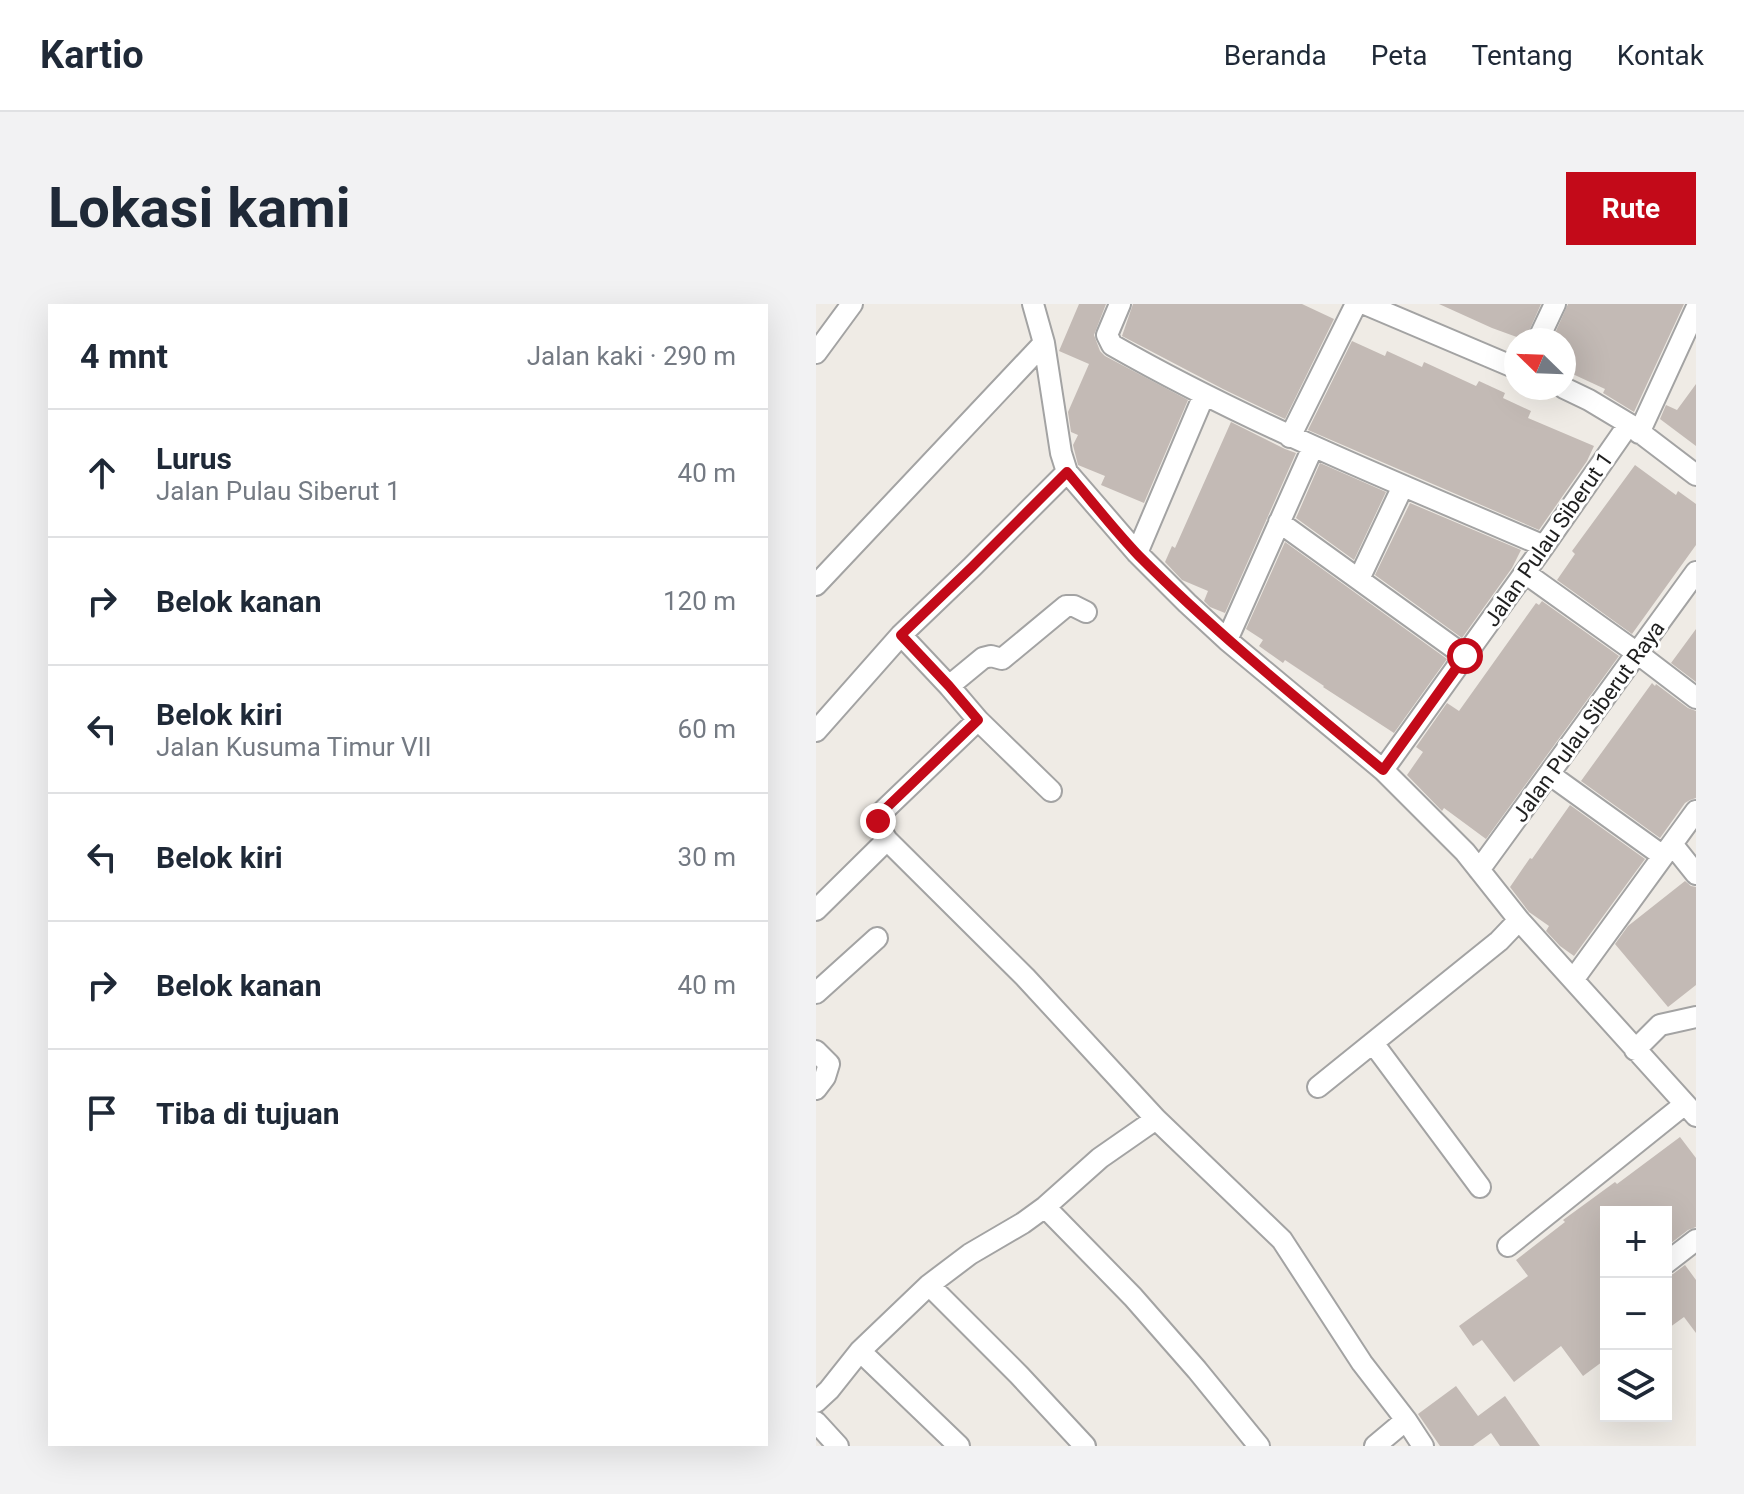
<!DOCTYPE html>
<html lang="id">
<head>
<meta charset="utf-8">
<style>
	:root { --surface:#fff; --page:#f2f2f3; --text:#1f2937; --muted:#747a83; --line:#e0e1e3; --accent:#c30a19 }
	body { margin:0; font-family:Roboto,sans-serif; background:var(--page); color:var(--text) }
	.controls { position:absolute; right:24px; bottom:24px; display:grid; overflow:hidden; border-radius:0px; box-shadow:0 8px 32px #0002 }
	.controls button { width:72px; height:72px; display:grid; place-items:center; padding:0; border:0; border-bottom:2px solid var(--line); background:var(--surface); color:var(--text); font:40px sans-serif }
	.compass { position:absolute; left:688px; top:24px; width:72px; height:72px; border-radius:50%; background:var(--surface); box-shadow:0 8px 32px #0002; rotate:293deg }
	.stop { position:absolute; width:24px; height:24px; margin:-18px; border:6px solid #c30a19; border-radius:50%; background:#fff }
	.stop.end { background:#c30a19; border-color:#fff; box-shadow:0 2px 8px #0008 }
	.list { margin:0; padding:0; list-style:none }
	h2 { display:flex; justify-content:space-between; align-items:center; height:104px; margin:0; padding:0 32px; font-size:34px }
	h2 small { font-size:26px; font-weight:400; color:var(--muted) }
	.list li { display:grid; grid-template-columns:52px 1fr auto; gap:24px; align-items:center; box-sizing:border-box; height:128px; padding:0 32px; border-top:2px solid var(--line) }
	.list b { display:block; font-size:30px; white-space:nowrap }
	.list p { margin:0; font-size:26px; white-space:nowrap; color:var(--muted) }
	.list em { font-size:26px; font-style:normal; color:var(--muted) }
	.icon { flex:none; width:44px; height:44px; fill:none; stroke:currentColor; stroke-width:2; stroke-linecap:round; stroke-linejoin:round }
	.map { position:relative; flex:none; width:880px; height:1142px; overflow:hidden; border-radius:0px }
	header { display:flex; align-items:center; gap:48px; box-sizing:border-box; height:112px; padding:0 40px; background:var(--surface); border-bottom:2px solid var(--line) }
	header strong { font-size:38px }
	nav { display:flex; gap:44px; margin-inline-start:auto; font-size:28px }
	.intro { display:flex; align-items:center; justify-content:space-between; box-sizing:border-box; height:192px; padding:0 48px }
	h1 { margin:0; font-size:56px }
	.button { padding:20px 36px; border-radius:0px; background:var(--accent); color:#fff; font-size:28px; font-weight:700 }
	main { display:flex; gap:48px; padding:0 48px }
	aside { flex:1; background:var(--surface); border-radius:0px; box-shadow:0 8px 32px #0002 }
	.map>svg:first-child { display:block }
	.building { fill:#c3bab5 }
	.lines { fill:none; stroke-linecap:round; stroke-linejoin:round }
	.minor-casing { stroke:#a3a3a3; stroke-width:24 }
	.minor { stroke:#fff; stroke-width:20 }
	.route { stroke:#c30a19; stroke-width:10 }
	.labels { text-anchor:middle; stroke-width:6; stroke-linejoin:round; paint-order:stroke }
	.street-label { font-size:22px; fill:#1f1f1f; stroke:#fff }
</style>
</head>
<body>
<header>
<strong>Kartio</strong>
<nav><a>Beranda</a><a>Peta</a><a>Tentang</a><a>Kontak</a></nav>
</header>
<div class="intro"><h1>Lokasi kami</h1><a class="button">Rute</a></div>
<main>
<aside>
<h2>4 mnt<small>Jalan kaki · 290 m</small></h2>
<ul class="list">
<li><svg class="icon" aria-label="ahead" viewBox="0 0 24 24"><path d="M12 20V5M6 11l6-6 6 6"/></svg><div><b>Lurus</b><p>Jalan Pulau Siberut 1</p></div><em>40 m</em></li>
<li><svg class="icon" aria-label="right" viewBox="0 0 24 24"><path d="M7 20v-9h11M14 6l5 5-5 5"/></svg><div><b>Belok kanan</b></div><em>120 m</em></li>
<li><svg class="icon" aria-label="left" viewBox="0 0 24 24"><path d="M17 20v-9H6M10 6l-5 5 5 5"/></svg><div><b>Belok kiri</b><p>Jalan Kusuma Timur VII</p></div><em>60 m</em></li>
<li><svg class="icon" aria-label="left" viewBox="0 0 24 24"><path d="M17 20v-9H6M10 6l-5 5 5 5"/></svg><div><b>Belok kiri</b></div><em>30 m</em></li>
<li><svg class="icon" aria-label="right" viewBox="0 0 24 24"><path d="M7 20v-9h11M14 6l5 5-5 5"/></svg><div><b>Belok kanan</b></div><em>40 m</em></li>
<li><svg class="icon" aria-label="arrive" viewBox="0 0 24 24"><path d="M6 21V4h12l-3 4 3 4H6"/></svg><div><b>Tiba di tujuan</b></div></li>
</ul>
</aside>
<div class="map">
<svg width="880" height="1142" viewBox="0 0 880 1142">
	<rect width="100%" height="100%" fill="#efebe5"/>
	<path class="building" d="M 263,0 L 290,0 L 278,31 L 284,47 L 289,52 L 372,96 L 328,199 L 285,181 L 289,172 L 262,161 L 257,141 L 262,131 L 255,128 L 252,108 L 273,60 L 243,47 Z
		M 317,0 L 486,0 L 518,15 L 469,115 L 407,85 L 306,32 Z
		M 623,0 L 725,0 L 709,36 L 676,24 Z
		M 752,0 L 868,0 L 818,108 L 787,89 L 789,85 L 748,66 L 748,36 L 736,36 Z
		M 536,37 L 569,52 L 571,47 L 606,63 L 608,58 L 660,82 L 663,77 L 689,89 L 687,94 L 715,107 L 712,114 L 778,142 L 771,157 L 723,226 L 492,126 Z
		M 880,80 L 880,142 L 844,115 L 850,101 L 861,106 Z
		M 415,118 L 469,145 L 480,149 L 409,309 L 394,303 L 388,297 L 392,287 L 366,276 L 349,258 L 356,242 L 359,244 Z
		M 504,159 L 570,188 L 538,256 L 480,214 Z
		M 819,161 L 860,191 L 862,187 L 880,200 L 880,241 L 816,330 L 741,276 L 759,250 L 756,247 Z
		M 594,199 L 705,246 L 696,264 L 646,334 L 559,271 Z
		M 469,238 L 631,355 L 578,429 L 507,383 L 508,382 L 469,356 L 467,359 L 443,342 L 447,336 L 430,325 Z
		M 726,297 L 803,352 L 670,535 L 628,504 L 626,507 L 591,471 L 607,448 L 600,443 L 631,399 L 643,407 L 720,299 L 723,301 Z
		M 880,325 L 880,378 L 855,359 Z
		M 836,379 L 839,382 L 840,380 L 872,404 L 880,407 L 880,494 L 874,496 L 869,499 L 844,534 L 765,477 Z
		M 754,501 L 829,555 L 758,652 L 744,642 L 730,627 L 733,622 L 713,608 L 694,583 L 714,554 L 716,555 Z
		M 869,577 L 875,582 L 880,583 L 880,681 L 852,703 L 799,640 L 812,622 Z
		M 864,833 L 880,854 L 880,923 L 872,926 L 850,943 L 850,908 L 790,908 L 790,1055 L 767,1072 L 745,1042 L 698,1078 L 666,1036 L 657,1042 L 643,1022 L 712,972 L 700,956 L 749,918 L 747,916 L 799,878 L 801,880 Z
		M 869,961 L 880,976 L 880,1029 L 868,1013 L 850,1026 L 850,972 L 857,970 Z
		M 640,1082 L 662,1112 L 689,1092 L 724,1142 L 684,1142 L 675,1129 L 657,1142 L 624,1142 L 602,1110 Z"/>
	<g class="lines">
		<defs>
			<path id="minor" d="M 217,0 L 228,39 L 245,149 L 251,168 L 321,249 L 371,299 L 411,336 L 567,466 L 649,548 L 703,616 L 880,812
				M 304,0 L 291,31 L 296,41 C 434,120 582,179 728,242
				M 549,0 L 700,64
				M 722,36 L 739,0
				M 0,49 L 36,0
				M 748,84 L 773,96 L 813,120 L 880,171
				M 823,129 L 880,5
				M 474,133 L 540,0
				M 463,218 L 649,352
				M 321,249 L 388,91
				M 709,269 L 821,349 L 880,394
				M 543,275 L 587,182
				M 0,281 L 228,39
				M 85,331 L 133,382 L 162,416 L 235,487
				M 411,336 L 497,143
				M 133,382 L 167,354 L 175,352 L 186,355 L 250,302 L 258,302 L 270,308
				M 162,416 L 64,510 C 61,521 65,527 71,536 L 209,673 L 340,815 L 466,936 L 546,1059 L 590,1116 L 607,1142
				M 0,427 L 85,331 L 156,263 L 251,168
				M 567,466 L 728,242 L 813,120
				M 733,470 L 847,552
				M 856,540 L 880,570
				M 663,566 L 880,268
				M 0,606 L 71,536
				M 757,676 L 880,507
				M 0,689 L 61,634
				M 557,739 L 664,883
				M 819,746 L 844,721 L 880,713
				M 0,747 L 13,760 L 9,773 L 0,785
				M 502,783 L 683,637 L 703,616
				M 229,903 L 317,993 L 381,1066 L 443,1142
				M 692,942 L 869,800
				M 850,959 L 880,936
				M 113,981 L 203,1071 L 269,1142
				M 44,1047 L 143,1142
				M 0,1098 L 13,1086 L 44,1047 L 113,981 L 154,950 L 207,919 L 229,903 L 284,854 L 340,815
				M 0,1118 L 22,1142
				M 559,1142 L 590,1116"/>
		</defs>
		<use href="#minor" class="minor-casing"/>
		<use href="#minor" class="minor"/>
	</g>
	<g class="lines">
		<path class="route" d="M 62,517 L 64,510 L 162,416 L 133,382 L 85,331 L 156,263 L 251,168 C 275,196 298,226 323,252 C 400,329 484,397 567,466 L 649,352"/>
	</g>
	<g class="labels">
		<g class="street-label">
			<text transform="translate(732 235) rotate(-55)" y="8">Jalan Pulau Siberut 1</text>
			<text transform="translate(772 417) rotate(-54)" y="8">Jalan Pulau Siberut Raya</text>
		</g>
	</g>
</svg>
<div class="controls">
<button>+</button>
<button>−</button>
<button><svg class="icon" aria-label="layers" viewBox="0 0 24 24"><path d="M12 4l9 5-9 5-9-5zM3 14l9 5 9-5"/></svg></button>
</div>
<svg class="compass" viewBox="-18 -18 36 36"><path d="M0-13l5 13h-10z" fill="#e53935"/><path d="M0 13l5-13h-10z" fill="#747a83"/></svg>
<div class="stop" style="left:649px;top:352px"></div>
<div class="stop end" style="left:62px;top:517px"></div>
</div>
</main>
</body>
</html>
